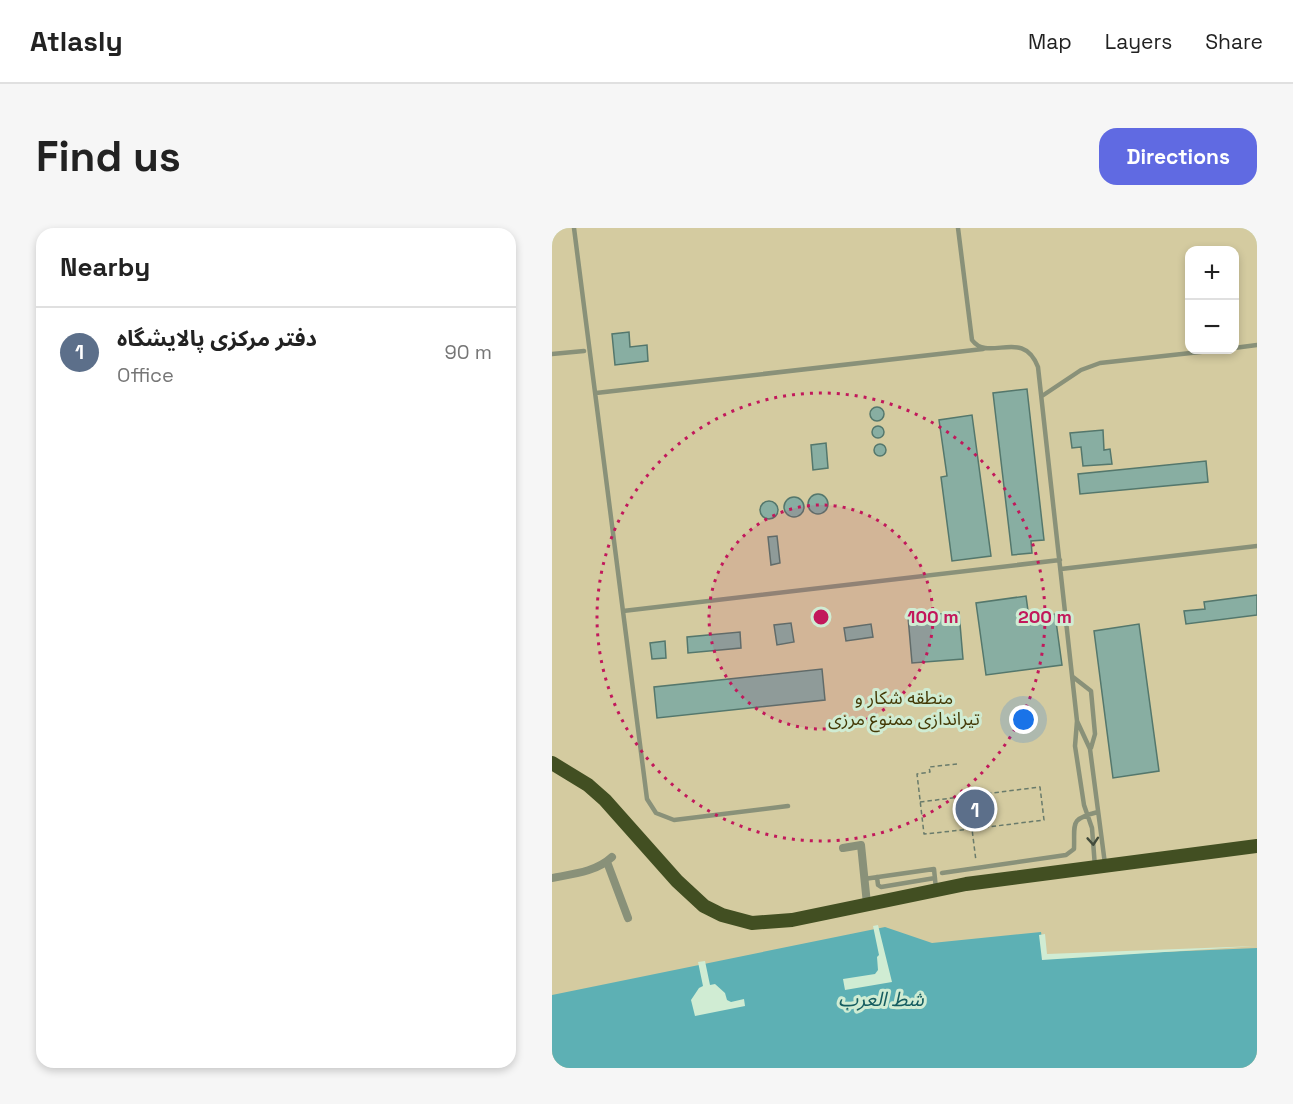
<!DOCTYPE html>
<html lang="en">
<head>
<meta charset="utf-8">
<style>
	:root { --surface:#fff; --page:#f6f6f6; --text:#222; --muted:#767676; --line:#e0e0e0; --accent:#606ae2 }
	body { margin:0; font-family:"Space Grotesk","Noto Sans Arabic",sans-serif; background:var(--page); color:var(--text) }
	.controls { position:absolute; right:18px; top:18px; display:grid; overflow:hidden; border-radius:12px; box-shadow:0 3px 9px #0003 }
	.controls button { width:54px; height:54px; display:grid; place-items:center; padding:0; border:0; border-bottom:2px solid var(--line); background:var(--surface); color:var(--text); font:30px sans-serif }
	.you { position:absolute; left:472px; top:492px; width:21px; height:21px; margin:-15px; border:4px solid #fff; border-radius:50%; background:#1a73e8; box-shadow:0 0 0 9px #1a73e833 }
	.badge { display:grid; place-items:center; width:39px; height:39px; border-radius:50%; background:var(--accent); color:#fff; font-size:20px; font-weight:700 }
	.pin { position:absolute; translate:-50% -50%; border:3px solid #fff; box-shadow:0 2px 6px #0006 }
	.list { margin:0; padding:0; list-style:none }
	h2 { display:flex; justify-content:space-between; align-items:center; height:78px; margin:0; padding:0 24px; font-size:26px }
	h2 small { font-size:20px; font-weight:400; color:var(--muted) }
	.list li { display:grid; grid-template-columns:39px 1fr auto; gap:18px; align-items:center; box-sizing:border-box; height:90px; padding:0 24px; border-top:2px solid var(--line) }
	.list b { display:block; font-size:22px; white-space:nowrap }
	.list p { margin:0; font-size:20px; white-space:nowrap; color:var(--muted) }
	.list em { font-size:20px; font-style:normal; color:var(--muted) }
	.map { position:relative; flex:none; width:705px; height:840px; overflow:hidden; border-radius:18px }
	header { display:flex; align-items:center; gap:36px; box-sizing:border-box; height:84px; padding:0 30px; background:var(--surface); border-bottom:2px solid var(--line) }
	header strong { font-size:28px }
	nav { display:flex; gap:33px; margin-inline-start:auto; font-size:21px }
	.intro { display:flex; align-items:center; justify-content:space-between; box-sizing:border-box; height:144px; padding:0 36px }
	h1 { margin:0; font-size:42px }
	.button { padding:15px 27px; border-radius:18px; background:var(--accent); color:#fff; font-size:21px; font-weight:700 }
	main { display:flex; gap:36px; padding:0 36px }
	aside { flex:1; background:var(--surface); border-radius:18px; box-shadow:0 3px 9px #0003 }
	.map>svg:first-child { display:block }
	.green { fill:#d4cba0; fill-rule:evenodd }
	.water { fill:#5db0b4 }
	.pier { fill:#d0ecd3 }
	.building { fill:#88aea2; stroke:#54776c; stroke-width:1.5 }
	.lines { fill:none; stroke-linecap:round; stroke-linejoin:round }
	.path { stroke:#697b6b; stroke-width:1.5; stroke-dasharray:4.5 3; stroke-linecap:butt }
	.lane { stroke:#899179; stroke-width:4.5 }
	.street { stroke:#899179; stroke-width:8 }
	.primary { stroke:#424f22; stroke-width:14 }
	.oneway { stroke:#434c3c }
	.ring { fill:none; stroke:#c2185b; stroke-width:3; stroke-dasharray:3 6 }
	.labels { text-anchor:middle; stroke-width:6; stroke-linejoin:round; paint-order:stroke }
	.park-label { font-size:18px; fill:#443a07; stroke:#d0ecd3 }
	.water-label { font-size:20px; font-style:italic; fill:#165d60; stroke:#d0ecd3 }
	.centre { fill:#c2185b; stroke:#d0ecd3; stroke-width:3 }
	.ring-label { font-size:18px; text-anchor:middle; font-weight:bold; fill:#c2185b; stroke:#d0ecd3; stroke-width:6; stroke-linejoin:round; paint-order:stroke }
</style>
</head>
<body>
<header>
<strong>Atlasly</strong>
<nav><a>Map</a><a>Layers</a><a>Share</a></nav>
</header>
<div class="intro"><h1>Find us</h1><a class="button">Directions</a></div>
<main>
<aside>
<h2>Nearby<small></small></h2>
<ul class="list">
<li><span class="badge" style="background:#5c6f8a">1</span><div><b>دفتر مرکزی پالایشگاه</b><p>Office</p></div><em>90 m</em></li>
</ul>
</aside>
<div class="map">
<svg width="705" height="840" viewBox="0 0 705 840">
	<rect width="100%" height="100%" fill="#d0ecd3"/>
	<path class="green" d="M 0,0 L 705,0 L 705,840 L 0,840 ZM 638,22 L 682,22 L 682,122 L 638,122 Z"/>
	<path class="water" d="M 333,699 L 380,715 L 489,704 L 493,729 L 705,720 L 705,840 L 0,840 L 0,767 Z"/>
	<path class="pier" d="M 326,697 L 340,754 L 293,762 L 291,751 L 323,746 L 326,742 L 325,729 L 327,727 L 321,698 Z
		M 493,706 L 495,726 L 705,718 L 490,732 L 487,707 Z
		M 153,733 L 158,757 L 163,756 L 173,765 L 175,772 L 179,774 L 192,771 L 193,778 L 143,788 L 139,772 L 147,760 L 151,758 L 146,734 Z"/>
	<path class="building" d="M 77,104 L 78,119 L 95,117 L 96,133 L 63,137 L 60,106 Z
		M 475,161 L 492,312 L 479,313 L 480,325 L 460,327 L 441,165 Z
		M318 186a7 7 0 1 1 14 0a7 7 0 1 1-14 0Z
		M 420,187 L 439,328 L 400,333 L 389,249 L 395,248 L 387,192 Z
		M320 204a6 6 0 1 1 12 0a6 6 0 1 1-12 0Z
		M 551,202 L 552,222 L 558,221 L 560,236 L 531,238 L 529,219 L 520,220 L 518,205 Z
		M 274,215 L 276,240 L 261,242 L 259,217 Z
		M322 222a6 6 0 1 1 12 0a6 6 0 1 1-12 0Z
		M 654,233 L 656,254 L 528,266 L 526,246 Z
		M256 276a10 10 0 1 1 20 0a10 10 0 1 1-20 0Z
		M232 279a10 10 0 1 1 20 0a10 10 0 1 1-20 0Z
		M208 282a9 9 0 1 1 18 0a9 9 0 1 1-18 0Z
		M 225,308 L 228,335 L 219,337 L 216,309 Z
		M 705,367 L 705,387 L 634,396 L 632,383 L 653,381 L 652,374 Z
		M 474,368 L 477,390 L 503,386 L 510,437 L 434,447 L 424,375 Z
		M 407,384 L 411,431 L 360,435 L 356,389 Z
		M 239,395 L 242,414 L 225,417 L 222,397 Z
		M 319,396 L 321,409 L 294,413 L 292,400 Z
		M 587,396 L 607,543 L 561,550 L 542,403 Z
		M 188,404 L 189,420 L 136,425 L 135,409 Z
		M 113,413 L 114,430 L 100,431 L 98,415 Z
		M 270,441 L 273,472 L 105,490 L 102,459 Z"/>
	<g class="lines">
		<path class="path" d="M 405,536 L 377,539 L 378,544 L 365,546 L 372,606 L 420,601 L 424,633
			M 368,574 L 488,559 L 492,592 L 420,601"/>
		<path class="lane" d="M 22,0 L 95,571 L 104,585 L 122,592 L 236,578
			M 406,0 L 420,112 C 437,135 471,99 486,139 L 525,493 L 523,518 L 532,577 L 540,600 L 543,639
			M 682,120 L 705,117
			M 0,126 L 32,123
			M 44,165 L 431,121
			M 490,168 L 529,142 L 548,135 L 666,122
			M 509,341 L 705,318
			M 71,383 L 508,332
			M 521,449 L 539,463 L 543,506 L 539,520
			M 525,493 L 538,521 L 553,636
			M 390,645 L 514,627 L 522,621 C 523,595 517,591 546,584
			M 325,649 L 326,657 L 329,659 L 383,650
			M 312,651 L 382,641 L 384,661"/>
		<path class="street" d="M 291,620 L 309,617 L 315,676
			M 55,634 L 76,690
			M 0,650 C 21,646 44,644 60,629"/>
		<path class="primary" d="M 0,535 L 36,557 L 53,572 L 125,653 L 152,678 L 170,687 L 200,695 L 240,692 L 414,656 L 705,618"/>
	</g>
	<defs><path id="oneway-chevron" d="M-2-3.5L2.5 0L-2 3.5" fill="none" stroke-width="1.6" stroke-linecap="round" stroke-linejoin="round" transform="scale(1.5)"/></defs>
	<use class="oneway" href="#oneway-chevron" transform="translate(541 613) rotate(86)"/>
	<circle cx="269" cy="389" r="112" fill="#c2185b" fill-opacity=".12"/>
	<g class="ring">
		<circle cx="269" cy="389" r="112"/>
		<circle cx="269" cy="389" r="224"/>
	</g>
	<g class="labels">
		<g class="park-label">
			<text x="352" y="476">منطقه شکار و<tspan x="352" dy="21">تیراندازی ممنوع مرزی</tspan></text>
		</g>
		<g class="water-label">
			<text x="329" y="778">شط العرب</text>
		</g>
	</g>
	<circle cx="269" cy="389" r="9" class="centre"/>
	<g class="ring-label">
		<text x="381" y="395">100 m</text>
		<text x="493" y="395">200 m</text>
	</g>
</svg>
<div class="controls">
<button>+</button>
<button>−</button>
</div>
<div class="you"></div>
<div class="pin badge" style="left:423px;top:581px;background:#5c6f8a">1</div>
</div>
</main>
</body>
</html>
